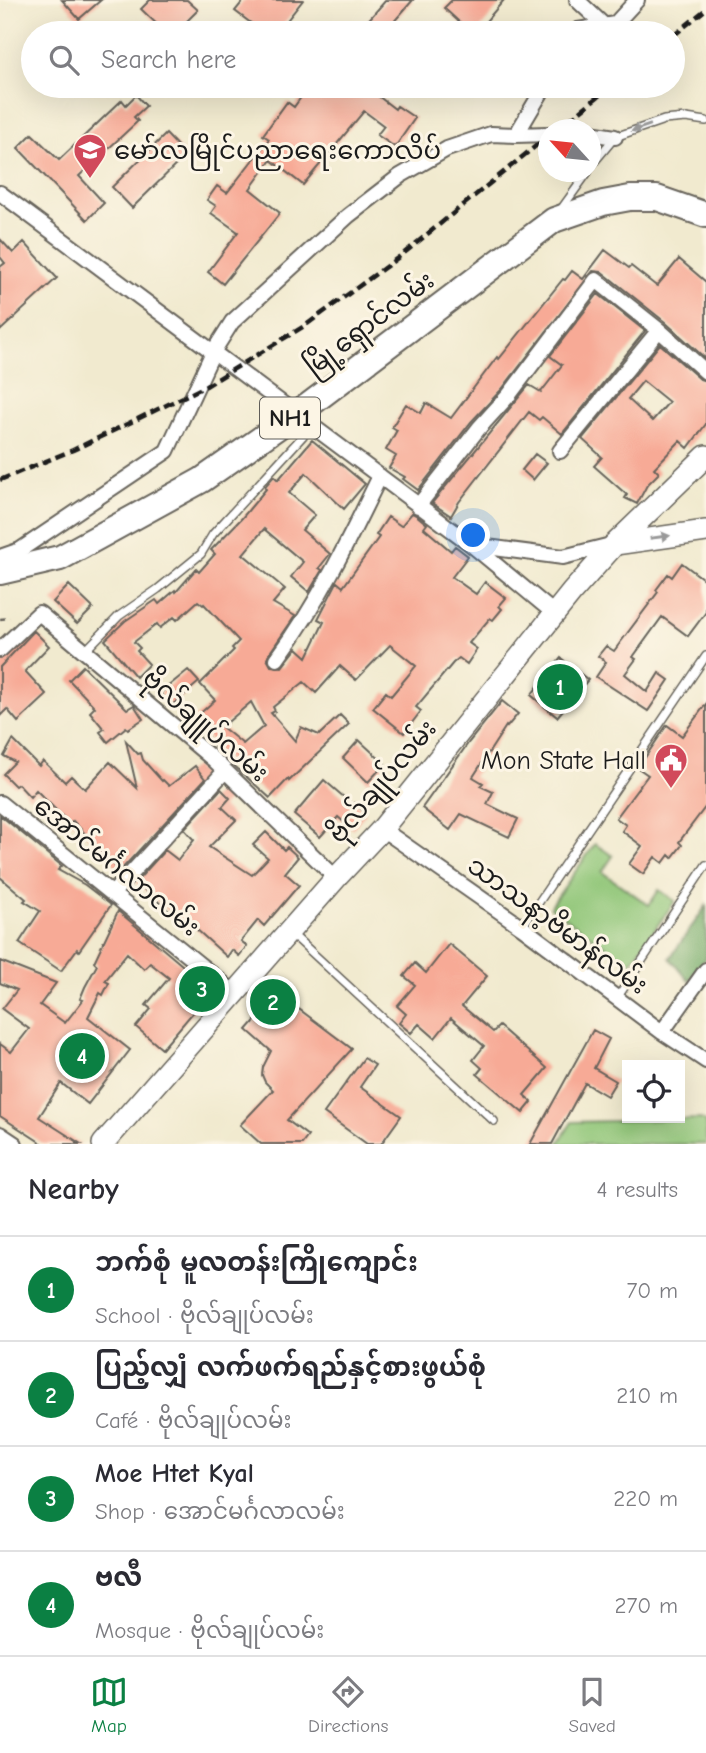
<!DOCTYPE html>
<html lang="en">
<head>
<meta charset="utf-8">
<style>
	:root { --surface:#fff; --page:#f7f7f7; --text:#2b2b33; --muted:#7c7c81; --line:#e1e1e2; --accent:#0b8043 }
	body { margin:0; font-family:"Comic Neue","Noto Sans Myanmar",sans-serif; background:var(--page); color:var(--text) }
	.controls { position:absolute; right:21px; bottom:21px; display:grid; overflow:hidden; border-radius:0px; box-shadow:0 7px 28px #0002 }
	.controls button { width:63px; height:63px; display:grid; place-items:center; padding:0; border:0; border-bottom:2px solid var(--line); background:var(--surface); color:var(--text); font:35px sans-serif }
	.compass { position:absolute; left:538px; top:119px; width:63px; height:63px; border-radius:50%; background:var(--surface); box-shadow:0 7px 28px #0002; rotate:297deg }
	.you { position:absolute; left:474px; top:536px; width:24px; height:24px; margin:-18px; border:5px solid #fff; border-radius:50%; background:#1a73e8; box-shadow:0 0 0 10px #1a73e833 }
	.badge { display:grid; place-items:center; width:46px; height:46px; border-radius:50%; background:var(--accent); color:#fff; font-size:23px; font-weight:700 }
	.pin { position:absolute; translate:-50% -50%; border:4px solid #fff; box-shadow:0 2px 7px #0006 }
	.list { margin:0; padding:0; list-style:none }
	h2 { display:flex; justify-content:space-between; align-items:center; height:91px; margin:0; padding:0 28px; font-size:30px }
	h2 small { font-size:23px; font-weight:400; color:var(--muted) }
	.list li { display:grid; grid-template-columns:46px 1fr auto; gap:21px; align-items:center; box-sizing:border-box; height:105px; padding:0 28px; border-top:2px solid var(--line) }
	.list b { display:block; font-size:26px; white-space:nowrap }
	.list p { margin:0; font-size:23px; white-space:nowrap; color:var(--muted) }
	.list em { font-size:23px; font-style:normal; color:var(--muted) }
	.icon { flex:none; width:38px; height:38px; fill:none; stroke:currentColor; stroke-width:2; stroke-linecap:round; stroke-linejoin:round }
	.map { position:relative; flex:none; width:706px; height:1144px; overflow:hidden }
	.search { position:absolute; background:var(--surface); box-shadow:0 7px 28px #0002; left:21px; right:21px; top:21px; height:77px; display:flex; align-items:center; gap:18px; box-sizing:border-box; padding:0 24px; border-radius:38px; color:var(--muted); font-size:26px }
	.sheet { height:511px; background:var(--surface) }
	nav { display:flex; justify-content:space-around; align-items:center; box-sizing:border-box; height:98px; border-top:2px solid var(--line); background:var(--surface); font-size:19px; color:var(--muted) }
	nav a { display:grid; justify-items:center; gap:4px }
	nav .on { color:var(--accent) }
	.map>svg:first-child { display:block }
	.green { fill:#90c678; stroke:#56714a; stroke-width:2 }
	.forest { fill:#74ab68; stroke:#486442; stroke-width:2 }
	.building { fill:#f7aa96; fill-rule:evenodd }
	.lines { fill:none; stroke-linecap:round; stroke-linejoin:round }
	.lane-casing { stroke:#67645b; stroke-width:10 }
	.street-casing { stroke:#67645b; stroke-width:18 }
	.primary-casing { stroke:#67645b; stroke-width:24 }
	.highway-casing { stroke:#67645b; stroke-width:28 }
	.path { stroke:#67645b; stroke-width:2.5; stroke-dasharray:5 5; stroke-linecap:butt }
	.lane { stroke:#fff; stroke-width:7 }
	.street { stroke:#fff; stroke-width:14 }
	.primary { stroke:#fff; stroke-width:21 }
	.highway { stroke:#fff; stroke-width:24 }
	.rail { stroke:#1c1c1c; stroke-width:4.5; stroke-dasharray:10 5; stroke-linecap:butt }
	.oneway { fill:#999 }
	.labels { text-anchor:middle; stroke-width:6; stroke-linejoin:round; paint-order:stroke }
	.shield { fill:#fcf5e5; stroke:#5f5d58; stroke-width:2 }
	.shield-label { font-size:24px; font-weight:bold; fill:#1c1c1c }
	.poi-label { font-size:26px; fill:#1c1c1c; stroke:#fcf5e5; text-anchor:start }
	.street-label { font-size:26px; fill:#1c1c1c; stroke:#fcf5e5 }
</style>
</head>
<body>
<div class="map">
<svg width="706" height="1144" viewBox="0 0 706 1144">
	<rect width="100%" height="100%" fill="#fcf5e5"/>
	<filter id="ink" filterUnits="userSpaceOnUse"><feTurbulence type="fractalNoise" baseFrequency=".0143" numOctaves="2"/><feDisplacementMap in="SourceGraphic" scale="14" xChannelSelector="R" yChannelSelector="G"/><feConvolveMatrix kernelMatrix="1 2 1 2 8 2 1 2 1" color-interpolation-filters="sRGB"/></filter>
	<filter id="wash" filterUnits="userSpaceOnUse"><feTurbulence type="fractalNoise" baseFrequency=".00686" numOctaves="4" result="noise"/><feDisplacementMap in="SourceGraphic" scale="28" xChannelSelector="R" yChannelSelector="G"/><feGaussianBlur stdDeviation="1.57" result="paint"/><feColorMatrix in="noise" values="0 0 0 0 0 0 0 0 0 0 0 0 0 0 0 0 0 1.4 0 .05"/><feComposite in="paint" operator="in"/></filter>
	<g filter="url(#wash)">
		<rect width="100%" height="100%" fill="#f1eacf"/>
		<path class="green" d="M 595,844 L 613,856 L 602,872 L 649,905 L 659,890 L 675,901 L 630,964 L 550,907 Z
			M 701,1119 L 706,1122 L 706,1144 L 558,1144 L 572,1122 Z"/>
		<path class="forest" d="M 706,906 L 706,958 L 689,981 L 670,958 Z"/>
		<g id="blocks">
			<path class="building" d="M 62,0 L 101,0 L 79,19 Z
				M 150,0 L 187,0 L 198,10 L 175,33 L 166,33 L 141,9 Z
				M 244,0 L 303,0 L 277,33 L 264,33 L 235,11 Z
				M 386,0 L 413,0 L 384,33 L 357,33 Z
				M 452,0 L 504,0 L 476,33 L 471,33 L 444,8 Z
				M 309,86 L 365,86 L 395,109 L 397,106 L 415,118 L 395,147 L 377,135 L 384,126 L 364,111 L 303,185 L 271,160 L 250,189 L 280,213 L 223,284 L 208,272 L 238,232 L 211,213 L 216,206 L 207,200 L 217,186 L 227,193 L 269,139 L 263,135 L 287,102 L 294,107 Z
				M 136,95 L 146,106 L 134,117 L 138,121 L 79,176 L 104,203 L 87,220 L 18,148 L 32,134 L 59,160 L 122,100 L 126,105 Z
				M 166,134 L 186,155 L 132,208 L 112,187 Z
				M 0,239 L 13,253 L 24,242 L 57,278 L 0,331 L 0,267 L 5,263 L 0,257 Z
				M 605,250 L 629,268 L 631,266 L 655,285 L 657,286 L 679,259 L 706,282 L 706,359 L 665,322 L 602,272 L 593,271 L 502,389 L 471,422 L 418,490 L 403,479 L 405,477 L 389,468 L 396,456 L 386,450 L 397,430 L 392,427 L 406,404 L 421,413 L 426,403 L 451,418 L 497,357 L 499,359 L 563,279 L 565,280 L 572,271 L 583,279 Z
				M 598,294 L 645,331 L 562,434 L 542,417 L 539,420 L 529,412 L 459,502 L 451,516 L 432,503 L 529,385 L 541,392 L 562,365 L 550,356 Z
				M 660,344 L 700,379 L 706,381 L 706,424 L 688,448 L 680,441 L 654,468 L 659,473 L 647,485 L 637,504 L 625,498 L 627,495 L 594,466 L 602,457 L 582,439 ZM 643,381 L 669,402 L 652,421 L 628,399 Z
				M 312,440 L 365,484 L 344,509 L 306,473 L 289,493 L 315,515 L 302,530 L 330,554 L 319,568 L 322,570 L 309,592 L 291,577 L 303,562 L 264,529 L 243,554 L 285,589 L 273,603 L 295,616 L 269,654 L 267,659 L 271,666 L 282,667 L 297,648 L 307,657 L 324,622 L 318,619 L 337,582 L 343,587 L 379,537 L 376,535 L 388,517 L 401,526 L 412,513 L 416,515 L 427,524 L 424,528 L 451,551 L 455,546 L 468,556 L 452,577 L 476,594 L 485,582 L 506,598 L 499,606 L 502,609 L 493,620 L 490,618 L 469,643 L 477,649 L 467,664 L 459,658 L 453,663 L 416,707 L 421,711 L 404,733 L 373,708 L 386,692 L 391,696 L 416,666 L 390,645 L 356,680 L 340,666 L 316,693 L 304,682 L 273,707 L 275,711 L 271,713 L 295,741 L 301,727 L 319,735 L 340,715 L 349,724 L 289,781 L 288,779 L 270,798 L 217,750 L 194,719 L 215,700 L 200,684 L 234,650 L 232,648 L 239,641 L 204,604 L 203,605 L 198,601 L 177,620 L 174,617 L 160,628 L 157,624 L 134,642 L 140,648 L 137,651 L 149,664 L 136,677 L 105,640 L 125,621 L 156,600 L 159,604 L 175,590 L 176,592 L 196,569 L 199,572 L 215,554 L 211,550 L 242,518 L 266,489 L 265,487 L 267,484 L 274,476 L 278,480 ZM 251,702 L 264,726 L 243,744 L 222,727 Z
				M 535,454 L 547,463 L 533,480 L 522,470 Z
				M 682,563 L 706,581 L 706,612 L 688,636 L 662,617 L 633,657 L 636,659 L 625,674 L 647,692 L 659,673 L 669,680 L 648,711 L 596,677 L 606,662 L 598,656 L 606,646 L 614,651 L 658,592 L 656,590 L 668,574 L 672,577 Z
				M 69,585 L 93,608 L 77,624 L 53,602 Z
				M 34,631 L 49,646 L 25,671 L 47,695 L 18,722 L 7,709 L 0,716 L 0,667 Z
				M 561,658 L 588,680 L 557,717 L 531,695 Z
				M 83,666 L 127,709 L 134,705 L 143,719 L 128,729 L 126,727 L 108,742 L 100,732 L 104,729 L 90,712 L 95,707 L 69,680 Z
				M 188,670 L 199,682 L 171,706 L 160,693 Z
				M 502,701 L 518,714 L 507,727 L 506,726 L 473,777 L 483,783 L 480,786 L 493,792 L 487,804 L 518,819 L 509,837 L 461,814 L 450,830 L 422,808 L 469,742 Z
				M 706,704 L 706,806 L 679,842 L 682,845 L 672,858 L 669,855 L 663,863 L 655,857 L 643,874 L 629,864 L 642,846 L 622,831 L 626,825 L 616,818 L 648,775 L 638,768 L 667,725 L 682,736 Z
				M 13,740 L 39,766 L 43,761 L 65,782 L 71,776 L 85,789 L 110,762 L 137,788 L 126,741 L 138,754 L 141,753 L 143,760 L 162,781 L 163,780 L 169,786 L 195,766 L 205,779 L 120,871 L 73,821 L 70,824 L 36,790 L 30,797 L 18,784 L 15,786 L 3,774 L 15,762 L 4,756 Z
				M 359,740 L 385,764 L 368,782 L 343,758 Z
				M 324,780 L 353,805 L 355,803 L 366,813 L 352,829 L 338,817 L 320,837 L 294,815 Z
				M 221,789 L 230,798 L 222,807 L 236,820 L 209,847 L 252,875 L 268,858 L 253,845 L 266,832 L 284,850 L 287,847 L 298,857 L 285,873 L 299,885 L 264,926 L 258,920 L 241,941 L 247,946 L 239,956 L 232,950 L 227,957 L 184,918 L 181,922 L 136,882 L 165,850 L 178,860 L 194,840 L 184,829 Z
				M 0,815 L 62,866 L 58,870 L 85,885 L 111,905 L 79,951 L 77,949 L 61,971 L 19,943 L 40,911 L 24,901 L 26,899 L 0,877 Z
				M 118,911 L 214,992 L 202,1006 L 200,1004 L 162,1049 L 136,1027 L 151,1009 L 146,1005 L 169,978 L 150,963 L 144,969 L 127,953 L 105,981 L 109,983 L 103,995 L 100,993 L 88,1017 L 130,1050 L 88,1104 L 61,1083 L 39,1117 L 81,1144 L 43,1144 L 0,1116 L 0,1044 L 11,1052 L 29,1029 L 2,1009 L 17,990 L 0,983 L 0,961 L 56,983 L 40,1005 L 65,1023 L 83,1000 L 80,999 L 85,987 L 97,965 L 94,962 Z
				M 449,944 L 487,976 L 462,1006 L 493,1032 L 499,1026 L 547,1068 L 524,1095 L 532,1102 L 523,1113 L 477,1074 L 482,1068 L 473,1060 L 484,1046 L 451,1018 L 435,1038 L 419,1024 L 411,1033 L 399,1023 L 406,1014 L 397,1006 L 415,985 L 404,976 L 415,963 L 426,973 Z
				M 267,985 L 352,1049 L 287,1120 L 308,1136 L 302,1144 L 261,1144 L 240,1125 L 273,1090 L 265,1082 L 262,1075 L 263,1067 L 271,1051 L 247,1030 L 268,1006 L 258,999 Z
				M 593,1030 L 609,1039 L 594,1068 L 616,1081 L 607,1096 L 585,1083 L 552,1144 L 530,1144 Z
				M 364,1058 L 375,1065 L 360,1087 L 401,1116 L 381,1144 L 367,1144 L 324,1113 Z"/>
		</g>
	</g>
	<g filter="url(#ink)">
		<use href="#blocks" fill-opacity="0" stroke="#67645b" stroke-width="2"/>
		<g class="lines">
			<defs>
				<path id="lane" d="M 590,167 L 615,137 L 664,120 L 686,118 L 706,121
					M 562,208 L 588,172
					M 85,651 L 119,616 L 158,589 L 201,554 L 213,534 L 312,426
					M 522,927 L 706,656
					M 292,934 L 494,1121
					M 617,998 L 706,865"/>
				<path id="street" d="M 577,0 L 609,30
					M 575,33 L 578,30 L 615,24 L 637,0
					M 545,86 L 516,135 L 548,134
					M 590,133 L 615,137
					M 516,135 L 491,134 L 447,149 L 400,176 L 348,216 L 232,322 L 213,352 L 472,545 L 563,557 L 615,544
					M 0,193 L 213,352 L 167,451 L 20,550 L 0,557
					M 560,451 L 659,330
					M 418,506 L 479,428 L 509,395 L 596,280 L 659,330 L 706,372
					M 472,545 L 555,614
					M 0,650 L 39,613 L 214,760 L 336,878
					M 277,659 C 319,602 349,540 380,476
					M 0,803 L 236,994
					M 382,829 L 522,927 L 662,1032 L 706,1061
					M 112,894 L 225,771
					M 662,1032 L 706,970
					M 0,1134 L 15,1144"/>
				<path id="primary" d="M 615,544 L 706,531
					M 103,1144 L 336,878 L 382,829 L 572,592 L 615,544 L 706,456"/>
				<path id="highway" d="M 0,572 L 60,558 L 202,480 L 309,405 L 554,220 L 603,203 L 630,198 L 657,198 L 706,215"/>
			</defs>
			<use href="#lane" class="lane-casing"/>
			<use href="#street" class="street-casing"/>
			<use href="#primary" class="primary-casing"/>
			<use href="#highway" class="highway-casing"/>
			<path class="path" d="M 0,619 L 10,618"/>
			<use href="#lane" class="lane"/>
			<use href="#street" class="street"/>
			<use href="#primary" class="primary"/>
			<use href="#highway" class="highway"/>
			<path class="rail" d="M 673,36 L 706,9
				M 557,130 L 611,86
				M 0,480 L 73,450 L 206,386 L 306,325 L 403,254 L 548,136"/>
		</g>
		<defs><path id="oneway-solid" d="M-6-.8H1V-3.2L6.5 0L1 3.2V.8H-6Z" transform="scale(1.75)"/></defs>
		<g class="oneway">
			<use href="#oneway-solid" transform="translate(641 128) rotate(161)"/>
			<use href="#oneway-solid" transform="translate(660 537) rotate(-8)"/>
		</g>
	</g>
	<defs>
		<symbol id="university-pin" viewBox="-11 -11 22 30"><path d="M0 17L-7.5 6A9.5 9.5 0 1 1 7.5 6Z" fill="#d1495b" stroke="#fcf5e5"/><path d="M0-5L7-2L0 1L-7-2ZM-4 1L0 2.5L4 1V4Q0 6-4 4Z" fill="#fff"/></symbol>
		<symbol id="civic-pin" viewBox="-11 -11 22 30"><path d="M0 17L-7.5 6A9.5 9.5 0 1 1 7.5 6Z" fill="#d1495b" stroke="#fcf5e5"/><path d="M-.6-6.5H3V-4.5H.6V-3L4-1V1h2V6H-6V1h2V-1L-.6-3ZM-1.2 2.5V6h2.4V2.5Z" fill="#fff"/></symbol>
	</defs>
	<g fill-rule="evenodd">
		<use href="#university-pin" x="71" y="131" width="38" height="52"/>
		<use href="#civic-pin" x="652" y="741" width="38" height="52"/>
	</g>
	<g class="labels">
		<rect class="shield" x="260" y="397.5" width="60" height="41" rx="5"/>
		<g class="shield-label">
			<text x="290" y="426">NH1</text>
		</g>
		<g class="poi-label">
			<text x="114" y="159">မော်လမြိုင်ပညာရေးကောလိပ်</text>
			<text x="646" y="769" text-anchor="end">Mon State Hall</text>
		</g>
		<g class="street-label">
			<text transform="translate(369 323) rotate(-37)" y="9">မြို့ရှောင်လမ်း</text>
			<text transform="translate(206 725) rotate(41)" y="9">ဗိုလ်ချူပ်လမ်း</text>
			<text transform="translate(382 781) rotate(-50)" y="9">ဗိုလ်ချုပ်လမ်း</text>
			<text transform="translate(117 866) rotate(39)" y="9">အောင်မင်္ဂလာလမ်း</text>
			<text transform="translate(558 925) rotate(36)" y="9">သာသနာ့ဗိမာန်လမ်း</text>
		</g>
	</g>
</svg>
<div class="controls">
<button><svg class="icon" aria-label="locate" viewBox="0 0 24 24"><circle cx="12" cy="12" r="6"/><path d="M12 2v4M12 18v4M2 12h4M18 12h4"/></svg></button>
</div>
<svg class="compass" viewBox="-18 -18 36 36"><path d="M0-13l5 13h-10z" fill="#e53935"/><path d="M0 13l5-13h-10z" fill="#7c7c81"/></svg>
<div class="you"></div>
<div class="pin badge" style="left:560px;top:687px">1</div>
<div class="pin badge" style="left:273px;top:1002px">2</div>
<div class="pin badge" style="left:202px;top:989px">3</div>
<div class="pin badge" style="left:82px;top:1056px">4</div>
<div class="search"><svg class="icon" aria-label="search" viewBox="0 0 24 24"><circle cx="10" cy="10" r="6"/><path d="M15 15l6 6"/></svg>Search here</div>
</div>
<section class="sheet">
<h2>Nearby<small>4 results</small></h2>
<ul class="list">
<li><span class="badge">1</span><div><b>ဘက်စုံ မူလတန်းကြိုကျောင်း</b><p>School · ဗိုလ်ချုပ်လမ်း</p></div><em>70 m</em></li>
<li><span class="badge">2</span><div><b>ပြည့်လျှံ လက်ဖက်ရည်နှင့်စားဖွယ်စုံ</b><p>Café · ဗိုလ်ချုပ်လမ်း</p></div><em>210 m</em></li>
<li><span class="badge">3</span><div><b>Moe Htet Kyal</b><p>Shop · အောင်မင်္ဂလာလမ်း</p></div><em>220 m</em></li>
<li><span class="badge">4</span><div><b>ဗလီ</b><p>Mosque · ဗိုလ်ချုပ်လမ်း</p></div><em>270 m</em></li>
</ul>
</section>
<nav>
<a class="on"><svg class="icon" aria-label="map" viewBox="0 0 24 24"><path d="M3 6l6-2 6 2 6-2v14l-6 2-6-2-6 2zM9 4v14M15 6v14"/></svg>Map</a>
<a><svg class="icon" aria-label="directions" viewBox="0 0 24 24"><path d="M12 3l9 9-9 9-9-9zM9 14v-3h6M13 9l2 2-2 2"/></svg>Directions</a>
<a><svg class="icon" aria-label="saved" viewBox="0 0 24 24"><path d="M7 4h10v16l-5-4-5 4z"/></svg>Saved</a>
</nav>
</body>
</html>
